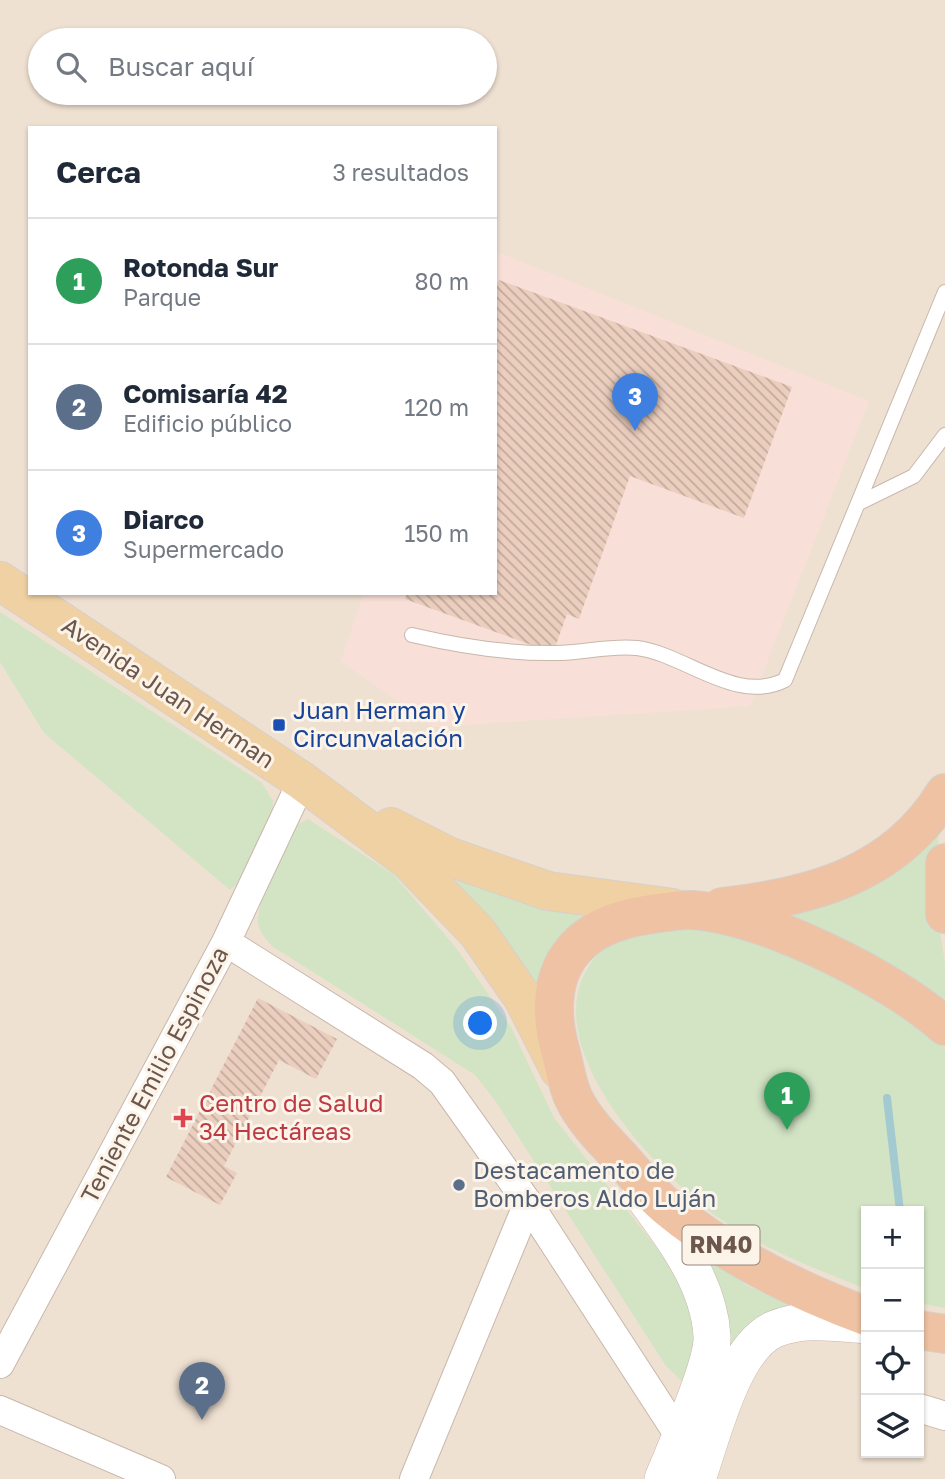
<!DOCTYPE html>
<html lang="es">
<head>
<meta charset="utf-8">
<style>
	:root { --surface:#fff; --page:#f2f2f3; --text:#1f2937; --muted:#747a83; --line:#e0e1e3; --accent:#111827 }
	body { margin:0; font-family:"Golos Text",sans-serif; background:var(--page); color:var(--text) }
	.controls { position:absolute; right:21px; bottom:21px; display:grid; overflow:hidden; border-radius:0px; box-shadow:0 2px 5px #0004 }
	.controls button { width:63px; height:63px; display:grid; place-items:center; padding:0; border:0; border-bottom:2px solid var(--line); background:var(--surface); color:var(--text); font:35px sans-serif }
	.you { position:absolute; left:481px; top:1024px; width:24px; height:24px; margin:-18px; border:5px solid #fff; border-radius:50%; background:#1a73e8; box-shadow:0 0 0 10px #1a73e833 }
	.badge { display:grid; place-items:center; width:46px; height:46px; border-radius:50%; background:var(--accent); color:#fff; font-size:23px; font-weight:700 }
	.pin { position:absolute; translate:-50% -58px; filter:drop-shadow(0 2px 4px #0008) }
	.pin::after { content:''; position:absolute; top:37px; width:24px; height:21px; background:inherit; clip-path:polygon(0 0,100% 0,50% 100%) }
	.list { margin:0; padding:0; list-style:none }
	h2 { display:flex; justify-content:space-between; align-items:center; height:91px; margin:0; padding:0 28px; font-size:30px }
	h2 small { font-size:23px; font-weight:400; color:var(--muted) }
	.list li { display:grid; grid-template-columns:46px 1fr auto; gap:21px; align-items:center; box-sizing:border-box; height:126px; padding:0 28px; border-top:2px solid var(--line) }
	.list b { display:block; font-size:26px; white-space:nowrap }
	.list p { margin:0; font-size:23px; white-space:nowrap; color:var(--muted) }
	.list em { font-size:23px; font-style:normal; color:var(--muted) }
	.icon { flex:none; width:38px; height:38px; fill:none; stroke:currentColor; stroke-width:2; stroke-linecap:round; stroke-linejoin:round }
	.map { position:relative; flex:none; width:945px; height:1479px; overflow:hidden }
	.search { position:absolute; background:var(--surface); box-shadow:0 2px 5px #0004; left:28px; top:28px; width:469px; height:77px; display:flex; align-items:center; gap:18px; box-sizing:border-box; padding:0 24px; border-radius:38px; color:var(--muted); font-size:26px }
	.panel { position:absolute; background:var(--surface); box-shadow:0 2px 5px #0004; left:28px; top:126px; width:469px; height:469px; border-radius:0px }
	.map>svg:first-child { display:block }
	.residential { fill:#efe1d2; fill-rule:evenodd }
	.commercial { fill:#f8e0d8 }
	.green { fill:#d2e4c4 }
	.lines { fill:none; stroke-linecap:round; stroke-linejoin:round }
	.stream { stroke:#a2cad0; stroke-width:8 }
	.building { fill:url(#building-back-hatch) }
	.service-casing { stroke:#c8b7ab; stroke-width:16 }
	.minor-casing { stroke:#c8b7ab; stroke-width:30 }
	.tertiary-casing { stroke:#c8b7ab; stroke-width:38 }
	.primary-casing { stroke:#d6d0cd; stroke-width:40 }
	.trunk-casing { stroke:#d6d0cd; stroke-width:40 }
	.service { stroke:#fff; stroke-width:14 }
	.minor { stroke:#fff; stroke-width:28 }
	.tertiary { stroke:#fff; stroke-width:37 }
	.primary { stroke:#f0d1a3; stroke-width:38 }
	.trunk { stroke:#eec2a2; stroke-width:38 }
	.transit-dot { fill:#1a4fb4; stroke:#fcf4e9; stroke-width:2.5 }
	.health-dot { fill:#e0444e; stroke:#fcf4e9; stroke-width:2.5 }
	.service-dot { fill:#5c6f8a; stroke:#fcf4e9; stroke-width:2.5 }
	.labels { text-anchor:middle; stroke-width:6; stroke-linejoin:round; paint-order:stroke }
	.shield { fill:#fcf4e9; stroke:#98867b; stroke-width:2 }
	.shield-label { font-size:23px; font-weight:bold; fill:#6d574c }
	.street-label { font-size:24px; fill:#6d574c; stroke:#fcf4e9 }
	.transit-label { font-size:24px; fill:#164399; stroke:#fcf4e9; text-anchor:start }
	.health-label { font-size:24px; fill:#be3a42; stroke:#fcf4e9; text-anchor:start }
	.service-label { font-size:24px; fill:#4e5e75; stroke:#fcf4e9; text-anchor:start }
</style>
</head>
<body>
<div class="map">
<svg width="945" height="1479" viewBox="0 0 945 1479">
	<defs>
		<pattern id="building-back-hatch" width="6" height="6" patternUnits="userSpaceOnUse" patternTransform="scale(1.75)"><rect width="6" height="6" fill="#ebcebe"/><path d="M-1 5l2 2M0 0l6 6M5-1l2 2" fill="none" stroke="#c3aa9d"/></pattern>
	</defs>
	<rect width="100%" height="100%" fill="#f9f0e3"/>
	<path class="residential" d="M 0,0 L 945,0 L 945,1479 L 0,1479 ZM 40,40 L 485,40 L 485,93 L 40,93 ZM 30,128 L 495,128 L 495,593 L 30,593 ZM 866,1211 L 919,1211 L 919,1453 L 866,1453 Z"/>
	<path class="commercial" d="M 495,251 L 869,401 L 750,706 L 434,727 L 341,661 L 364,593 L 495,593 Z"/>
	<path class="green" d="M 0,612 L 262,783 L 273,801 L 271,825 L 247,875 L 230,890 L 44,733 L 0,662 Z
		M 308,819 L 393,874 L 457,949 L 511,1027 L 554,1118 L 672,1267 L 704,1336 L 687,1386 L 666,1366 L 494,1099 L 475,1075 L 272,946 C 266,939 259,932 258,923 C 257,896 286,849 298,824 Z
		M 940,819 L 934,893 L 945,963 L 945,1001 L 876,956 L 782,911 Z
		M 435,861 L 594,907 C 558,930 552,958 536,995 Z
		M 702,929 L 765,943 L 863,992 L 928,1033 L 945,1048 L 945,1308 L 919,1303 L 919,1211 L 866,1211 L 866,1289 C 816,1269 763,1249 719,1218 C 654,1171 522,1033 600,952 C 624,928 671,931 702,929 Z
		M 694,1246 L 746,1285 L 803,1311 L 729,1361 Z"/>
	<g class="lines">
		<path class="stream" d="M 887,1098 L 900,1211"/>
	</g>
	<path class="building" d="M 499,280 L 792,387 L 744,518 L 630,476 L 579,619 L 567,614 L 553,653 L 405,599 L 407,593 L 495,593 L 495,292 Z
		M 258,998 L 337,1039 L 316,1079 L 279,1060 L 224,1166 L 237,1173 L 220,1205 L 166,1177 Z"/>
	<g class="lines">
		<defs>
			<path id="service" d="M 859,503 L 914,476 L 945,435
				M 412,635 C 459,646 507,654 556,653 C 582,653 611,645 637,648 C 685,654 736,705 785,680 L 945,292"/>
			<path id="minor" d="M 226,942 L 423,1066 L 442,1082 L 528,1203 L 680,1437 L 696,1442
				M 0,1364 L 226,942 L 302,781
				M 919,1408 L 945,1416
				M 0,1410 L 161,1479
				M 414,1479 L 528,1203"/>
			<path id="tertiary" d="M 641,1193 C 672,1235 709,1282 712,1336 C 714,1364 675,1449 663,1479
				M 697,1479 C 712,1438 732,1347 775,1329 C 804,1317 836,1323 866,1325"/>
			<path id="primary" d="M 0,581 L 302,781 L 408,860 L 478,933 L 523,998 L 559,1069
				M 391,827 L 450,857 L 548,891 L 673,908"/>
			<path id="trunk" d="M 945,863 L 945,914
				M 722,907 C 811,897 895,875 945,793
				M 866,1316 C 796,1290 725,1255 667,1207 C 650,1193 635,1174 620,1157 C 604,1140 584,1120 574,1099 C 567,1085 565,1068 561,1053 C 552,1022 549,984 569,956 C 587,930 616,920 646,915 C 661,913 677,909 693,910 C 765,915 891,978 945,1026
				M 919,1330 L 945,1334"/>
		</defs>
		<use href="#service" class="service-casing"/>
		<use href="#minor" class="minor-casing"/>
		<use href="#tertiary" class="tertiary-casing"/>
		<use href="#primary" class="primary-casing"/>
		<use href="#trunk" class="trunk-casing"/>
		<use href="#service" class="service"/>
		<use href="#minor" class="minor"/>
		<use href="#tertiary" class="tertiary"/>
		<use href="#primary" class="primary"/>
		<use href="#trunk" class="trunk"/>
	</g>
	<rect class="transit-dot" x="272" y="718" width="14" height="14" rx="3.5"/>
	<path class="health-dot" d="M179.5 1107.5h7v7h7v7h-7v7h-7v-7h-7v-7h7z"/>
	<circle class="service-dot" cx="459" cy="1185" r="7"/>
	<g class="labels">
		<rect class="shield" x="682.5" y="1225.5" width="77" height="39" rx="5"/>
		<g class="shield-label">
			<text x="721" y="1253">RN40</text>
		</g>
		<g class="street-label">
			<text transform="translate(168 693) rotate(34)" y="8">Avenida Juan Herman</text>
			<text transform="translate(155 1075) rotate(-62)" y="8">Teniente Emilio Espinoza</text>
		</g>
		<g class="transit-label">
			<text x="293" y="719">Juan Herman y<tspan x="293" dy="28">Circunvalación</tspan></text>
		</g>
		<g class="health-label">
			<text x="199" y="1112">Centro de Salud<tspan x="199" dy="28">34 Hectáreas</tspan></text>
		</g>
		<g class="service-label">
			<text x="473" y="1179">Destacamento de<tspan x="473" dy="28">Bomberos Aldo Luján</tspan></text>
		</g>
	</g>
</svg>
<div class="controls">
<button>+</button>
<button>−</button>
<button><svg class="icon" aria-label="locate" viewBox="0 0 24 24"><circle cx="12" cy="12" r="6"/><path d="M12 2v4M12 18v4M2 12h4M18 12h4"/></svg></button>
<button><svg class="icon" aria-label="layers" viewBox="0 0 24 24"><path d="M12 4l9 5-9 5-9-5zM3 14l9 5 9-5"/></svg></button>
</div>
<div class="you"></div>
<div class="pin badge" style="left:787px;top:1130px;background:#2e9e5b">1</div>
<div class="pin badge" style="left:202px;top:1420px;background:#5c6f8a">2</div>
<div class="pin badge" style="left:635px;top:431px;background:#3f7fe0">3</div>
<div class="search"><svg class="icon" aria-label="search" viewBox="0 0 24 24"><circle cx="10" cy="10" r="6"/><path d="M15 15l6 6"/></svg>Buscar aquí</div>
<section class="panel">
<h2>Cerca<small>3 resultados</small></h2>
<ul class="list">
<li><span class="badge" style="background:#2e9e5b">1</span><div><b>Rotonda Sur</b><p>Parque</p></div><em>80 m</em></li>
<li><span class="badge" style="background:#5c6f8a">2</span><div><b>Comisaría 42</b><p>Edificio público</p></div><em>120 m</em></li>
<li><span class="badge" style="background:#3f7fe0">3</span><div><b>Diarco</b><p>Supermercado</p></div><em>150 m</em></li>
</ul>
</section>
</div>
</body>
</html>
